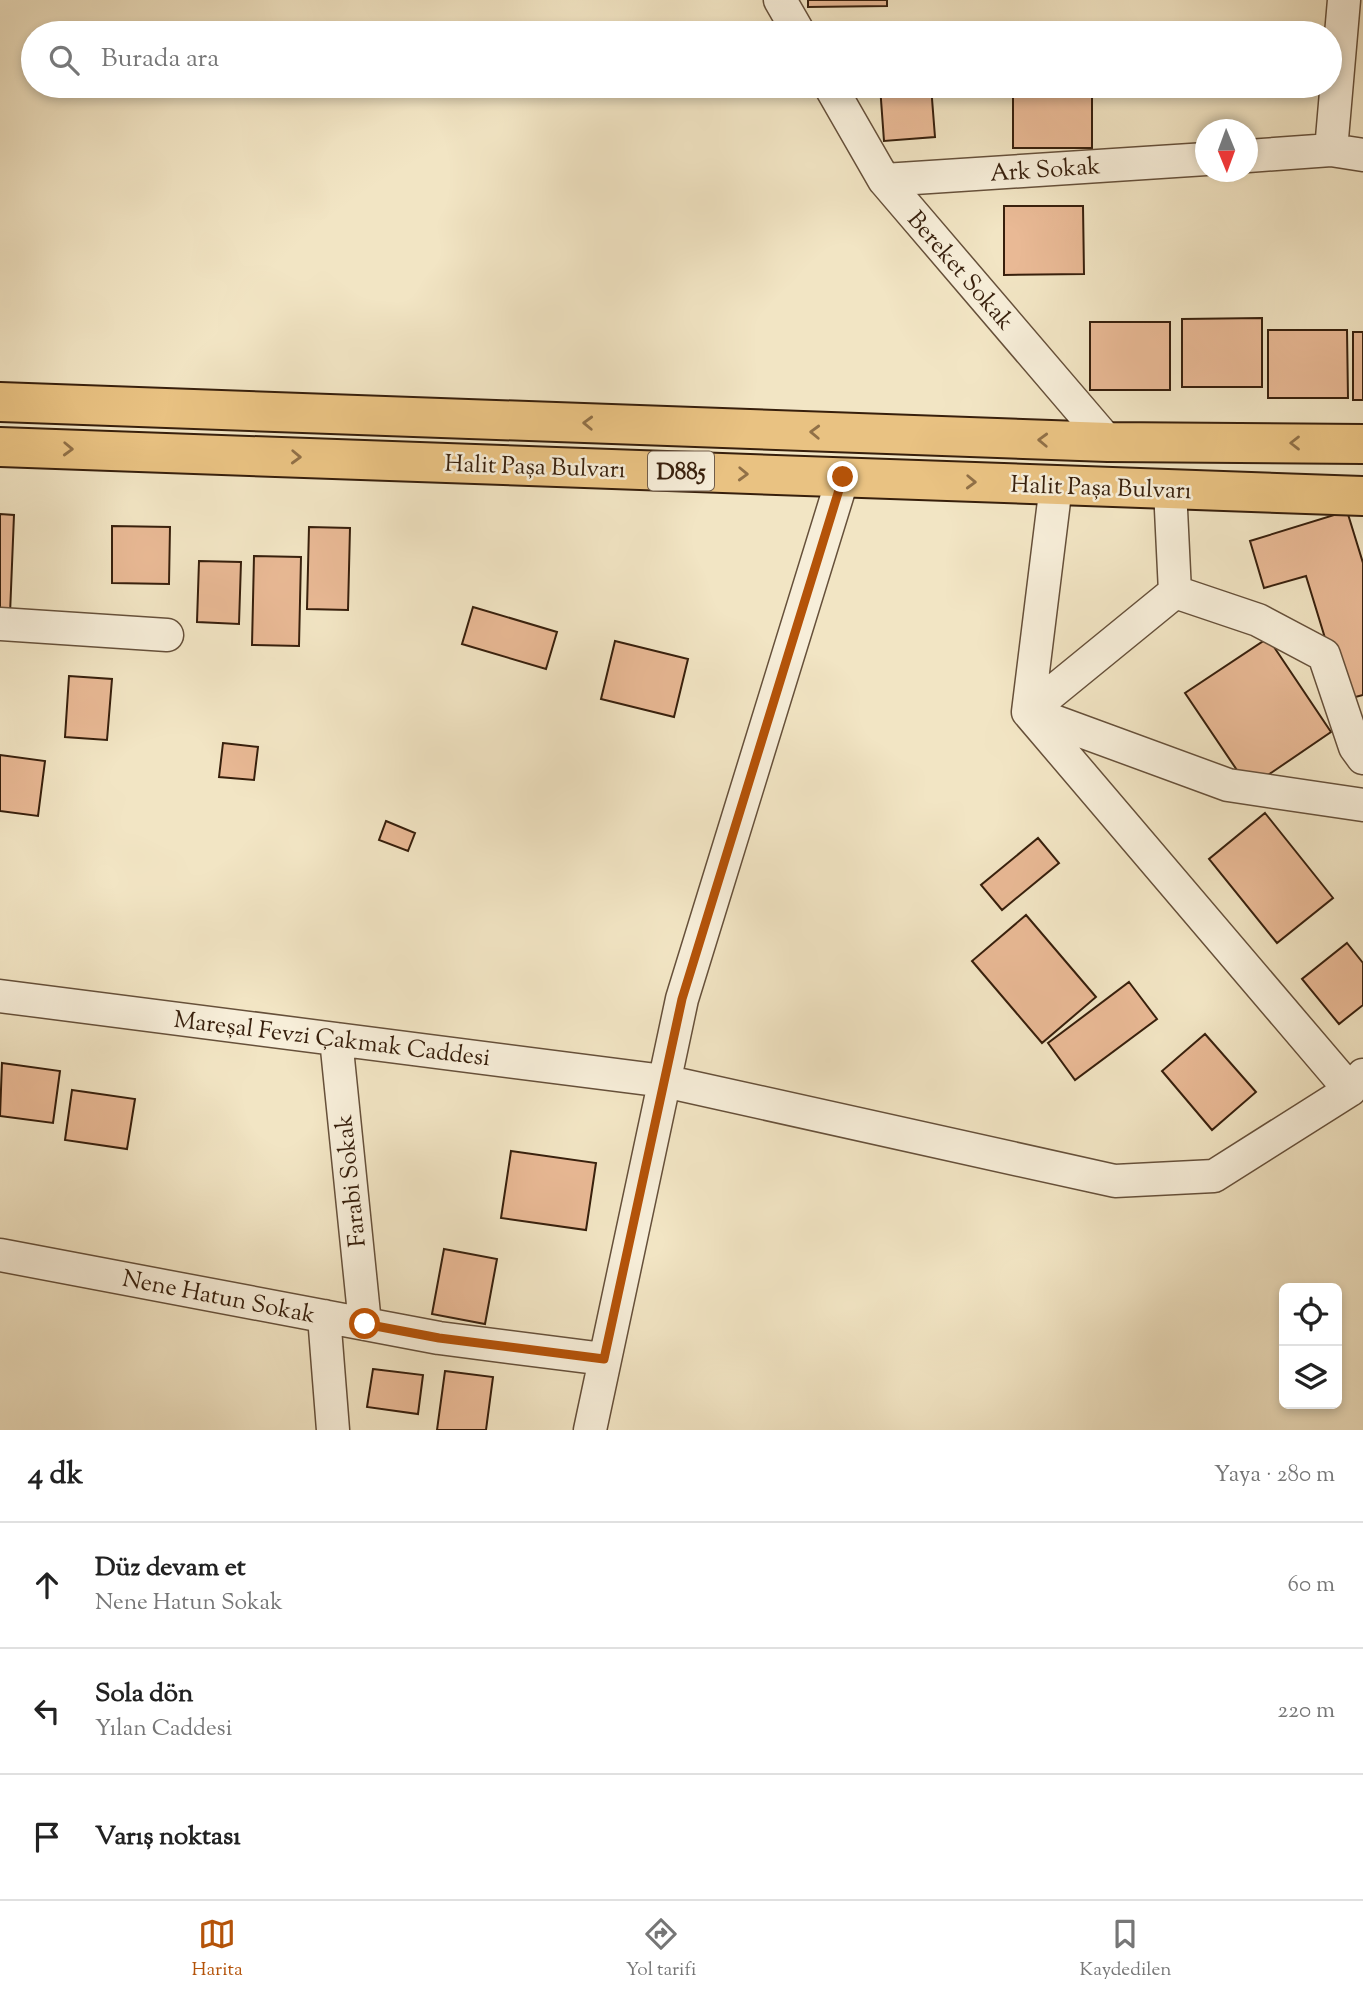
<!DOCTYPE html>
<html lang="tr">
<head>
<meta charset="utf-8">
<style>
	:root { --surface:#fff; --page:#f2f2f2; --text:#222; --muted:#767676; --line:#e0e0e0; --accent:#b45309 }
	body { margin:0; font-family:"Sorts Mill Goudy",serif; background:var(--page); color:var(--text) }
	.controls { position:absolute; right:21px; bottom:21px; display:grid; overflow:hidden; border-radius:10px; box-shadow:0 4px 10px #0003 }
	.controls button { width:63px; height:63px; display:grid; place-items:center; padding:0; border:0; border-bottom:2px solid var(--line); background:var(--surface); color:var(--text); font:35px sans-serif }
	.compass { position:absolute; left:1195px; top:119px; width:63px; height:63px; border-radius:50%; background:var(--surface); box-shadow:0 4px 10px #0003; rotate:179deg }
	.stop { position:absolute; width:21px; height:21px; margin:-16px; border:5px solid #b45309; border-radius:50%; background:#fff }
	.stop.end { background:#b45309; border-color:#fff; box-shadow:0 2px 7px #0008 }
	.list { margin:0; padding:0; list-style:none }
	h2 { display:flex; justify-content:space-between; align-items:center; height:91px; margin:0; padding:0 28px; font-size:30px }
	h2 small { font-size:23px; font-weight:400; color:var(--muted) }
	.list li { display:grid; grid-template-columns:46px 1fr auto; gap:21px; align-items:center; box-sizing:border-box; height:126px; padding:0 28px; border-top:2px solid var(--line) }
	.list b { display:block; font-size:26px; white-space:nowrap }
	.list p { margin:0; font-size:23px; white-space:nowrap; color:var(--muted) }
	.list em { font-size:23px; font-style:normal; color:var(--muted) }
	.icon { flex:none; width:38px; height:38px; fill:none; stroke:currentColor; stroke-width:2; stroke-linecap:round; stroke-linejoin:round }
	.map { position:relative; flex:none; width:1363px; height:1430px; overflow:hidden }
	.search { position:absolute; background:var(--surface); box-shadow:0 4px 10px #0003; left:21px; right:21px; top:21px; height:77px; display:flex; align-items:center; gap:18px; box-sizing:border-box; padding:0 24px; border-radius:38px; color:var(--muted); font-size:26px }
	.sheet { height:469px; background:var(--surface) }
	nav { display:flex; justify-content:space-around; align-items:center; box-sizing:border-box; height:98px; border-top:2px solid var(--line); background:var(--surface); font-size:19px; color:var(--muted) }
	nav a { display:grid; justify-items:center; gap:4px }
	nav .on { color:var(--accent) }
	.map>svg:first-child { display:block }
	.building { fill:#e9b995; stroke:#371f0c; stroke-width:2 }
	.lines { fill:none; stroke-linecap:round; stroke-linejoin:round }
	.street-casing { stroke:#66503a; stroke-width:35 }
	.highway-casing { stroke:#371f0c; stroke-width:42 }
	.street { stroke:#f7eed9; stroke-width:32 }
	.highway { stroke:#e9c282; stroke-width:38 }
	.oneway { stroke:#907047 }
	.route { stroke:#b45309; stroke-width:9 }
	.labels { text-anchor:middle; stroke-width:5; stroke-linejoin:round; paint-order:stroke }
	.shield { fill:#f7eed9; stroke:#715d4a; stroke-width:2 }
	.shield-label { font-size:23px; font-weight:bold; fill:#371f0c }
	.street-label { font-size:24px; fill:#371f0c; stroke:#f7eed9 }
</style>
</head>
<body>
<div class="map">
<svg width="1363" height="1430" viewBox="0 0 1363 1430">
	<rect width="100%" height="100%" fill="#f2e5c4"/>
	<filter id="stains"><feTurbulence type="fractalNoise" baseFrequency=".00286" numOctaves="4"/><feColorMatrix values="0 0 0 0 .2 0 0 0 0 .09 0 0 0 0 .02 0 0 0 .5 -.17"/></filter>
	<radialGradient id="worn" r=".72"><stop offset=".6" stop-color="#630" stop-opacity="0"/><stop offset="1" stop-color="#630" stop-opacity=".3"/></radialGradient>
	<path class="building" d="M 808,0 L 887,0 L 887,6 L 808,7 Z
		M 880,86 L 931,86 L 935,137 L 884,141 Z
		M 1013,86 L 1092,86 L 1092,148 L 1013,148 Z
		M 1004,206 L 1083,206 L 1084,274 L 1004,275 Z
		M 1262,318 L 1262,387 L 1182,387 L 1182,319 Z
		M 1090,322 L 1170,322 L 1170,390 L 1090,390 Z
		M 1268,330 L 1347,330 L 1348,398 L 1268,398 Z
		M 1353,332 L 1363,332 L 1363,400 L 1353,400 Z
		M 1347,511 L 1363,563 L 1363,695 L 1344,700 L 1306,576 L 1264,588 L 1250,541 Z
		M 0,514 L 14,515 L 10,614 L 0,614 Z
		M 112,526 L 170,527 L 169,584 L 112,583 Z
		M 309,527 L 350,528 L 348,610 L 307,609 Z
		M 254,556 L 301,557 L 299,646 L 252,645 Z
		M 199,561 L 241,562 L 239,624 L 197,622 Z
		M 473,607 L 557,632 L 546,669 L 462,644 Z
		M 1268,638 L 1331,732 L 1249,788 L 1185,693 Z
		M 615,641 L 688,659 L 674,717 L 601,699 Z
		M 69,676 L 112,679 L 107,740 L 65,737 Z
		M 223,743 L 258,747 L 254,780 L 219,777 Z
		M 0,755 L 45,761 L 38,816 L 0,811 Z
		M 1265,813 L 1333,898 L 1277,943 L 1209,859 Z
		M 386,821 L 415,833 L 408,851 L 379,840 Z
		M 1038,838 L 1059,863 L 1002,910 L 981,885 Z
		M 1026,915 L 1096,997 L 1042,1043 L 972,961 Z
		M 1347,943 L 1363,963 L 1363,1005 L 1339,1024 L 1302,979 Z
		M 1129,982 L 1157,1019 L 1075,1080 L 1048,1043 Z
		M 1205,1034 L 1256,1092 L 1212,1130 L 1162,1071 Z
		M 2,1063 L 60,1071 L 53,1123 L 0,1116 Z
		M 72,1090 L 135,1099 L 127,1149 L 65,1140 Z
		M 511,1151 L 596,1163 L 586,1230 L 501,1218 Z
		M 444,1249 L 497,1259 L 485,1324 L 432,1314 Z
		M 373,1369 L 423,1375 L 418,1414 L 367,1407 Z
		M 445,1371 L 493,1377 L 486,1430 L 437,1430 Z"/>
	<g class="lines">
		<defs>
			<path id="street" d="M 780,0 L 799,33
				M 830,86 L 884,180 L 1108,442
				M 1331,150 L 1344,0
				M 1248,156 L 1331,150 L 1363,155
				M 884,180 L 1206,159
				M 1056,485 L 1028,712 L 1350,1090
				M 1170,489 L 1175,592 L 1258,620 L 1324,655 L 1355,747 L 1363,758
				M 0,624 L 167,635
				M 1028,712 L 1175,592
				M 1029,712 L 1228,785 L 1363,805
				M 0,996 L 664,1081 L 1115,1181 L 1214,1176 L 1350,1090 L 1363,1075
				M 336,1039 L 365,1324
				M 0,1255 L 439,1338 L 604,1359
				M 324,1316 L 333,1430
				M 590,1430 L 682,999 L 843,477"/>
			<path id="highway" d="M 0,402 L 1108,442 L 1363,444
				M 0,447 L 1363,496"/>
		</defs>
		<use href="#street" class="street-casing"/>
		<use href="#highway" class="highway-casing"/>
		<use href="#street" class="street"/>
		<use href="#highway" class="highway"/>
	</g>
	<defs><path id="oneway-chevron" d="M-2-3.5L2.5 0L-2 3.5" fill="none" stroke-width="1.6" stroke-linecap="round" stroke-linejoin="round" transform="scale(1.75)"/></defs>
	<g class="oneway">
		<use href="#oneway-chevron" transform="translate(588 423) rotate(-178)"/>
		<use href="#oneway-chevron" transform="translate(815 432) rotate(-178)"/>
		<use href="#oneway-chevron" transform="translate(1043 440) rotate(-178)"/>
		<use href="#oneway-chevron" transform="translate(1295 443) rotate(-180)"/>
		<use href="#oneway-chevron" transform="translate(68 449) rotate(2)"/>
		<use href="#oneway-chevron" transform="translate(296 457) rotate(2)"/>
		<use href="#oneway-chevron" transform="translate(743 474) rotate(2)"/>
		<use href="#oneway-chevron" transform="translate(971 482) rotate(2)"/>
	</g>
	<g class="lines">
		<path class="route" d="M 365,1324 L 439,1338 L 604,1359 L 682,999 L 843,477"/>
	</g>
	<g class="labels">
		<rect class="shield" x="648" y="451.5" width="66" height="39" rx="5"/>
		<g class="shield-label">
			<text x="681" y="479">D885</text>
		</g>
		<g class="street-label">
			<text transform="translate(1045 169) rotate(-4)" y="8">Ark Sokak</text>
			<text transform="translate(961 270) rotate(49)" y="8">Bereket Sokak</text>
			<text transform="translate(535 466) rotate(2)" y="8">Halit Paşa Bulvarı</text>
			<text transform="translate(1101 487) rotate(2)" y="8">Halit Paşa Bulvarı</text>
			<text transform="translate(332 1038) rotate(7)" y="8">Mareşal Fevzi Çakmak Caddesi</text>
			<text transform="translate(350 1181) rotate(-96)" y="8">Farabi Sokak</text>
			<text transform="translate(219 1296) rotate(11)" y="8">Nene Hatun Sokak</text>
		</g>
	</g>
	<rect width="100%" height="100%" filter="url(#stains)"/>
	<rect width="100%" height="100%" fill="url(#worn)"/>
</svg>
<div class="controls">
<button><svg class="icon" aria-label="locate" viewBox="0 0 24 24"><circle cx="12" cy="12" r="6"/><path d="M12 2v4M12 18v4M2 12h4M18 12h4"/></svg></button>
<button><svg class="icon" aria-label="layers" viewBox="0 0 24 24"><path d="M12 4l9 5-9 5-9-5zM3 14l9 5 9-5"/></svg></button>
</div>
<svg class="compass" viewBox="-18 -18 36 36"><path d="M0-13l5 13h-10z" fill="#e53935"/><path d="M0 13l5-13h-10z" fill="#767676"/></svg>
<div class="stop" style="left:365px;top:1324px"></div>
<div class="stop end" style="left:843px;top:477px"></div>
<div class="search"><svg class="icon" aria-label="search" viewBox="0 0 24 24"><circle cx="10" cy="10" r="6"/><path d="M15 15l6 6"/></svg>Burada ara</div>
</div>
<section class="sheet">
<h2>4 dk<small>Yaya · 280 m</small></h2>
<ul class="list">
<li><svg class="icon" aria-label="ahead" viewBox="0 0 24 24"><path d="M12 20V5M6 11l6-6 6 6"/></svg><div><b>Düz devam et</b><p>Nene Hatun Sokak</p></div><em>60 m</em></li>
<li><svg class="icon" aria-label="left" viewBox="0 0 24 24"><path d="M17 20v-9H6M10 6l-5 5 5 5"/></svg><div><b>Sola dön</b><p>Yılan Caddesi</p></div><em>220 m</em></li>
<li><svg class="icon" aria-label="arrive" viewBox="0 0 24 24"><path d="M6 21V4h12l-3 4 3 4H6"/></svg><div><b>Varış noktası</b></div></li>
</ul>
</section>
<nav>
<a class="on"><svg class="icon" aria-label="map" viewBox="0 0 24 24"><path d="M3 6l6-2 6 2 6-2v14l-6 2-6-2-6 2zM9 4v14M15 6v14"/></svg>Harita</a>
<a><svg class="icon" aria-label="directions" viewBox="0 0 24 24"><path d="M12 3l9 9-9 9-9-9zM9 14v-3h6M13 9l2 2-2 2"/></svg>Yol tarifi</a>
<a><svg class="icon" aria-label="saved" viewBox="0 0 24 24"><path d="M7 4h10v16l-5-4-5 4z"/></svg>Kaydedilen</a>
</nav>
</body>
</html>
